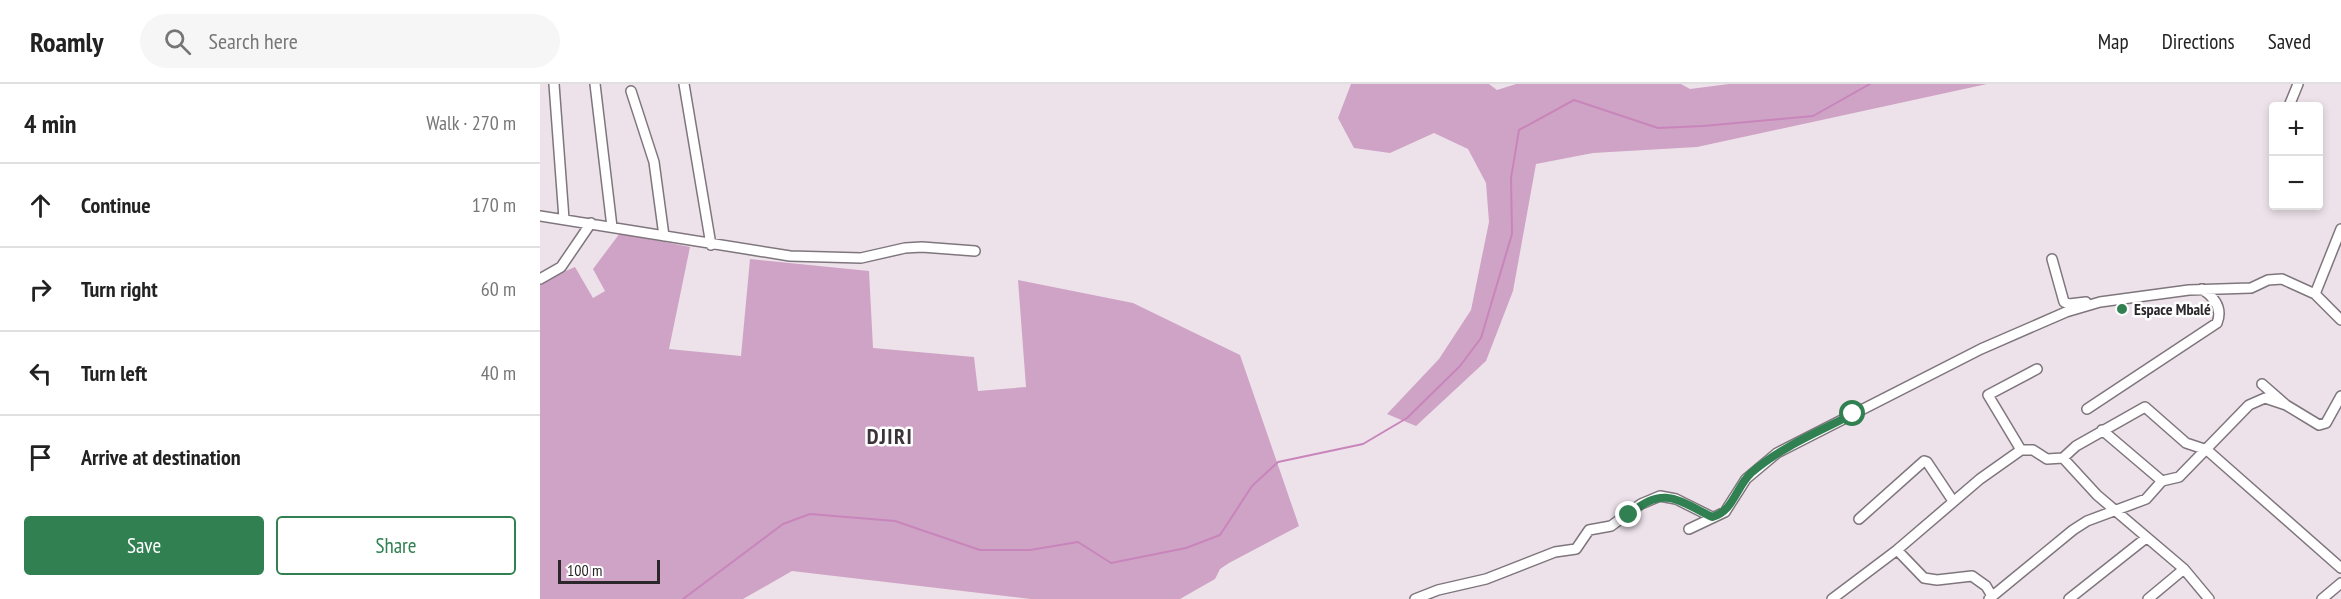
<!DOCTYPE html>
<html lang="en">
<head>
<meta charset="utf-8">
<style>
	:root { --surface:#fff; --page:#f6f6f6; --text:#222; --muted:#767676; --line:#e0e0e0; --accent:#308051 }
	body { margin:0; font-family:"PT Sans Narrow",sans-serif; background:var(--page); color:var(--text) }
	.controls { position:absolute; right:18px; top:18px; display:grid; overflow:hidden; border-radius:6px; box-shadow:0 3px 9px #0003 }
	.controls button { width:54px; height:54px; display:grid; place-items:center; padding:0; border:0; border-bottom:2px solid var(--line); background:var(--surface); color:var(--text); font:30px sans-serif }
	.scale { position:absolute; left:18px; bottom:15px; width:102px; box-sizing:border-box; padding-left:6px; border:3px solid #2a2629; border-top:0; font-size:16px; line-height:21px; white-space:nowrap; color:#2a2629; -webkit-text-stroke:4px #fff; paint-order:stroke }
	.stop { position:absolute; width:18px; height:18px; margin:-14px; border:4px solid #308051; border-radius:50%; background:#fff }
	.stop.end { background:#308051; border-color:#fff; box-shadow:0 2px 6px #0008 }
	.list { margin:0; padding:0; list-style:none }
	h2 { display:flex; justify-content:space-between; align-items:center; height:78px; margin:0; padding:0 24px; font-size:26px }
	h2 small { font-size:20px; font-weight:400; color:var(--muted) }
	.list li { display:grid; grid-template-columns:39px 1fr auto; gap:18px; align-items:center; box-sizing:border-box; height:84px; padding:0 24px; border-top:2px solid var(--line) }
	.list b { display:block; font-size:22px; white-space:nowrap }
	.list em { font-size:20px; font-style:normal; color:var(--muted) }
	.actions { display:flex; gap:12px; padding:18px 24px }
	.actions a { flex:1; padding:14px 0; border:2px solid var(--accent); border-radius:6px; text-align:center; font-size:21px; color:var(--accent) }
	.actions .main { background:var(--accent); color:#fff }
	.icon { flex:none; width:33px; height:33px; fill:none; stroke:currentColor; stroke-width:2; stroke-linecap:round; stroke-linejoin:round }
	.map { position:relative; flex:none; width:1801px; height:515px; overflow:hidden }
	header { display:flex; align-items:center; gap:36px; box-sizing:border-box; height:84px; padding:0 30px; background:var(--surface); border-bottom:2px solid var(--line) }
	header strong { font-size:28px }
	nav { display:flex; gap:33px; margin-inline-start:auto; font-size:21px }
	.search { width:420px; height:54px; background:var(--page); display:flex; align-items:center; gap:15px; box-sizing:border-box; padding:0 21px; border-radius:33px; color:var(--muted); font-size:22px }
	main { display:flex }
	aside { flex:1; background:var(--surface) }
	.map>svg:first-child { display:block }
	.green { fill:#cfa3c5 }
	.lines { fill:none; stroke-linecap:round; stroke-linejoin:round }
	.stream { stroke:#c885bb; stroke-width:2 }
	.minor-casing { stroke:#7f767d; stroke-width:12 }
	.minor { stroke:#fff; stroke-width:9 }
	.route { stroke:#308051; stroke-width:8 }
	.poi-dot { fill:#308051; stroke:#fff; stroke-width:2 }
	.labels { text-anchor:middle; stroke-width:5; stroke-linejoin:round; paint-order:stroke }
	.poi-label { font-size:16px; font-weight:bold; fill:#2a2629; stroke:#fff; text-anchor:start }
	.district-label { font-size:22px; font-weight:bold; letter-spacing:1.5px; fill:#3c333a; stroke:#fff }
</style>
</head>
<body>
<header>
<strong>Roamly</strong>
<div class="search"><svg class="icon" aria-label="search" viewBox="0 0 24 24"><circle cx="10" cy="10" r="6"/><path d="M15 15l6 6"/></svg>Search here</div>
<nav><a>Map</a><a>Directions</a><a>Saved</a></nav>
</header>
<main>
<aside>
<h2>4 min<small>Walk · 270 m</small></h2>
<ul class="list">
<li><svg class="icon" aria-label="ahead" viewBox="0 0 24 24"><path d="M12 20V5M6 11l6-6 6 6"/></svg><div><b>Continue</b></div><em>170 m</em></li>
<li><svg class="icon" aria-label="right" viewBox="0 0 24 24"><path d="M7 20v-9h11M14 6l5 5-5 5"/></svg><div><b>Turn right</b></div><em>60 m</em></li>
<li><svg class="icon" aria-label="left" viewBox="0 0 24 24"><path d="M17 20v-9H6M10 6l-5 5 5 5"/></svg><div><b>Turn left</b></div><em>40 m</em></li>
<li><svg class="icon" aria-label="arrive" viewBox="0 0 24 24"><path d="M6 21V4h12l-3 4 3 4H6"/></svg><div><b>Arrive at destination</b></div></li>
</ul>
<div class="actions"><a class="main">Save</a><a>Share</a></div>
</aside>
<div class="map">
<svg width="1801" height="515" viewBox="0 0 1801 515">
	<rect width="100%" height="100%" fill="#ede2ea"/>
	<path class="green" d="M 811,0 L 949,0 L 957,6 L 976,0 L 1141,0 L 1150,5 L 1189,0 L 1447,0 L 1157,63 L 1053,69 L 996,80 L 973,207 L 946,277 L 876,342 L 847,330 L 899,275 L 931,226 L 949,138 L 946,99 L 928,65 L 894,49 L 850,69 L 814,64 L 798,34 Z
		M 80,149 L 150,163 L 129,265 L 201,272 L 210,175 L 329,187 L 333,264 L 434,273 L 438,307 L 486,303 L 478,196 L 593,219 L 700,271 L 759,442 L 689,479 L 680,485 L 675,495 L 640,515 L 491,515 L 252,487 L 203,515 L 0,515 L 0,198 L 35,183 L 53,214 L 65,207 L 53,185 Z"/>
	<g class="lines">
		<path class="stream" d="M 143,515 L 243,440 L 270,430 L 355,437 L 440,466 L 490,466 L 538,458 L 571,479 L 646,464 L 680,451 L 712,402 L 738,378 L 823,360 L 867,334 L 920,282 L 941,254 L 972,150 L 971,94 L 979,46 L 1034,16 L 1118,44 L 1163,42 L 1273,32 L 1330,0"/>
		<defs>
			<path id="minor" d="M 14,0 L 24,135
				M 55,0 L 72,143
				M 144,0 L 171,161
				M 91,7 L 114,78 L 124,152
				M 1749,22 L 1758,0
				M 0,132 L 250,172 L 321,174 L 365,164 L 382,163 L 435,167
				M 1512,175 L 1524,218 L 1529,220 L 1546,218
				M 0,195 L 21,183 L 51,139
				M 1775,210 L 1801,145
				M 1722,300 L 1746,321 L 1779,341 L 1786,339 L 1801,312
				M 1547,325 L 1677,239 C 1683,224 1674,213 1662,205
				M 1562,346 L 1622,397 L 1639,393 L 1709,321 L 1725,314 L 1746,321
				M 1481,366 L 1448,311 L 1497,285
				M 1523,374 L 1536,362 L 1605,323 L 1646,359 L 1667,366 L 1801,484
				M 1319,435 L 1384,377 L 1387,378 L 1413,417
				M 1149,445 L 1185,428 L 1206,395 L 1237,369 L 1441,265 L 1526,228 L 1560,218 L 1649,206 L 1711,204 L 1728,196 L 1742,195 L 1775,210 L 1801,236
				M 1357,466 L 1384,494 L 1397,496 L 1432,492 L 1446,502 L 1452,512
				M 875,515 L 898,506 L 946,495 L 1015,468 L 1036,465 L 1049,446 L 1071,442 L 1101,420 L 1120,412 L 1136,415 L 1172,433
				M 1292,515 L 1357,466 L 1440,395 L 1481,366 L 1493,366 L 1507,375 L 1523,374 L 1557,411 L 1644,485 L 1669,515
				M 1449,515 L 1533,446 L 1547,437 L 1606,415 L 1622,397
				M 1529,515 L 1606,454
				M 1608,515 L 1644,485
				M 1782,515 L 1801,499"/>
		</defs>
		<use href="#minor" class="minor-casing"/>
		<use href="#minor" class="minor"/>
	</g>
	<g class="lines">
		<path class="route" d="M 1089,431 C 1122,401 1138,416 1172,433 C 1193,428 1196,403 1211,389 C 1241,363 1278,348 1313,330"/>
	</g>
	<circle class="poi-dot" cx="1582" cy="225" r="6"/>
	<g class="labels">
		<g class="poi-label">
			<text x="1594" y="231">Espace Mbalé</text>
		</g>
		<g class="district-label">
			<text x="350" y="360">DJIRI</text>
		</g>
	</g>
</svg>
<div class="controls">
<button>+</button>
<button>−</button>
</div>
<div class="scale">100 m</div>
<div class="stop" style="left:1313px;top:330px"></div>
<div class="stop end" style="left:1089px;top:431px"></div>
</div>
</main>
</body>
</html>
